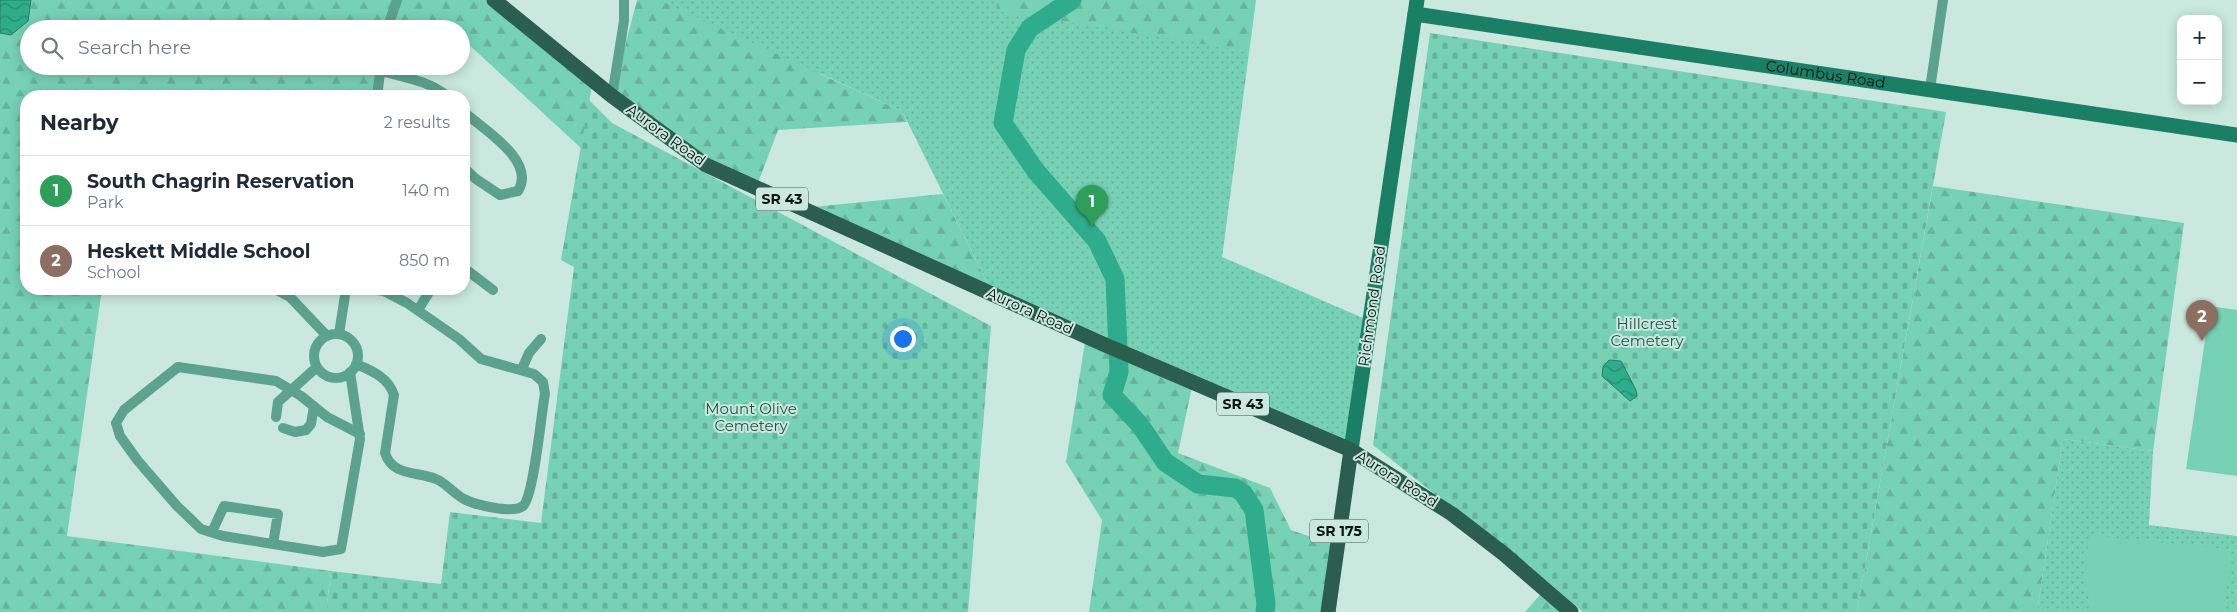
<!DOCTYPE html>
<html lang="en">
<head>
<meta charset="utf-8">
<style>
	:root { --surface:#fff; --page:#f2f2f3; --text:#1f2937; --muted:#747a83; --line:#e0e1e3; --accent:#b12e76 }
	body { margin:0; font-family:Montserrat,sans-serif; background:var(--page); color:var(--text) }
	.controls { position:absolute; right:15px; top:15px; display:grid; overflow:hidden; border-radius:10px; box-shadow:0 2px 12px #0003 }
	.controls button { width:45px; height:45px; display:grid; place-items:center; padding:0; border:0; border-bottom:1px solid var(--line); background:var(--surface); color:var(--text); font:25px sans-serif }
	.you { position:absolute; left:902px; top:338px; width:18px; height:18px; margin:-12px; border:4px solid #fff; border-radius:50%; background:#1a73e8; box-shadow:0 0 0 8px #1a73e833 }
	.badge { display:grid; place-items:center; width:32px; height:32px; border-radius:50%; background:var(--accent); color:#fff; font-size:16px; font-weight:700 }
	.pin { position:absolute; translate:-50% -41px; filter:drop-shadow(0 1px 2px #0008) }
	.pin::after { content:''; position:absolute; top:26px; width:18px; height:15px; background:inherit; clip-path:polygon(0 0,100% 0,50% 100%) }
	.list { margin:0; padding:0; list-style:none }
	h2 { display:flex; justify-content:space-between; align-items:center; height:65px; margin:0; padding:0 20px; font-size:21px }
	h2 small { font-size:16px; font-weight:400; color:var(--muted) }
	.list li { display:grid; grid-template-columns:32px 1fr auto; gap:15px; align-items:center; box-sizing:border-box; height:70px; padding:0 20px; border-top:1px solid var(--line) }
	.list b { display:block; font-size:19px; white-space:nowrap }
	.list p { margin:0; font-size:16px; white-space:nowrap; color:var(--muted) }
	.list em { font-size:16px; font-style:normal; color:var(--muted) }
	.icon { flex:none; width:28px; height:28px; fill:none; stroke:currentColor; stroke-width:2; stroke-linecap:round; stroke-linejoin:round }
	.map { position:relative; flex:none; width:2237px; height:612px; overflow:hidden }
	.search { position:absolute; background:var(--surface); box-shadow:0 2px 12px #0003; left:20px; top:20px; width:450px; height:55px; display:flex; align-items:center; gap:12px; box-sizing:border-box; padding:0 18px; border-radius:28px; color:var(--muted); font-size:19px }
	.panel { position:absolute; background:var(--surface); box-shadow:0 2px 12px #0003; left:20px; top:90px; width:450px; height:205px; border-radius:20px }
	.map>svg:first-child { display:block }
	.forest { fill:url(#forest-firs) }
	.cemetery { fill:url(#cemetery-stones) }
	.park { fill:url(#park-dots) }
	.garden { fill:#77d1b4 }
	.water { fill:url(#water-waves); stroke:#247f66 }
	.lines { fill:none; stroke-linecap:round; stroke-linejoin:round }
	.river { stroke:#2fac8b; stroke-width:19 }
	.street { stroke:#5ca28c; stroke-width:10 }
	.secondary { stroke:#1b7f66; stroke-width:15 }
	.primary { stroke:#2c5e4f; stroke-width:15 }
	.labels { text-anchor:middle; stroke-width:4; stroke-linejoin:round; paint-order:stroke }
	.shield { fill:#cae8dd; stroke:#44544e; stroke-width:1 }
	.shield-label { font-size:14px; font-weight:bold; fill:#0a1511 }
	.street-label { font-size:15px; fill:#0a1511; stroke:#cae8dd }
	.park-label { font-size:15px; fill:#245546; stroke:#cae8dd }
</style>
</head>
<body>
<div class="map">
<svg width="2237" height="612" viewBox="0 0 2237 612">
	<defs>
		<pattern id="forest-firs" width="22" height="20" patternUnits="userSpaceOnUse" patternTransform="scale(1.25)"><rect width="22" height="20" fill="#77d1b4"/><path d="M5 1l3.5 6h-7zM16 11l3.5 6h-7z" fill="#66b39a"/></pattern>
		<pattern id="cemetery-stones" width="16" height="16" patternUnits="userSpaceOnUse" patternTransform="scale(1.25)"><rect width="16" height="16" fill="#77d1b4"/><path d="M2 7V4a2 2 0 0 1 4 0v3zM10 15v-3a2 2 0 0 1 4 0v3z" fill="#66b39a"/></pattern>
		<pattern id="park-dots" width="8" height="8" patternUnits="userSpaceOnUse" patternTransform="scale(1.25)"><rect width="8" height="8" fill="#77d1b4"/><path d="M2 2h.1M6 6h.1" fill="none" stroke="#66b39a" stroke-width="1.8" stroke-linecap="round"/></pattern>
		<pattern id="water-waves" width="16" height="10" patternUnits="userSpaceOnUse" patternTransform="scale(1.25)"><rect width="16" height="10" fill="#2fac8b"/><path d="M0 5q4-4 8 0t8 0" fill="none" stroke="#268b70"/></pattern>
	</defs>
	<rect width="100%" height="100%" fill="#cae8dd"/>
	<path class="forest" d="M 0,0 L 494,0 L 593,80 L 581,148 L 466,42 L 461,40 L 461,29 L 409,29 L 388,24 L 387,29 L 29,29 L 29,66 L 381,66 L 377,96 L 26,96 L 26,289 L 102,289 L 67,536 L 331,571 L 326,612 L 0,612 Z
		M 637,0 L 810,0 L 820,74 L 902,111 L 907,122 L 778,130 L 756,188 L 706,165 L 612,96 Z
		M 997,0 L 1256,0 L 1222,257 L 995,10 Z
		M 1933,186 L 2184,223 L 2153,451 L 2063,439 L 2037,612 L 1857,612 Z
		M 943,194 L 993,294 L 803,208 Z
		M 1086,336 L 1193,382 L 1178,453 L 1270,488 L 1291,530 L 1337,546 L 1328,612 L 1089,612 L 1102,520 L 1066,462 Z
		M 1545,589 L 1571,612 L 1525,612 Z"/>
	<path class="cemetery" d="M 1430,33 L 1946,112 L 1857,612 L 1583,612 L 1373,445 Z
		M 589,100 L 612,123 L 991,326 L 968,612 L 326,612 L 331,571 L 441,584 L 450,512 L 541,523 L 574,267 L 561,260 Z"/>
	<path class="park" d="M 659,0 L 997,0 L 996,11 L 1248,51 L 1222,257 L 1370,321 L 1351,450 L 993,294 L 902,111 Z
		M 2063,439 L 2153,451 L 2149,525 L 2237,536 L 2237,612 L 2037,612 Z"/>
	<path class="garden" d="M 2210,306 L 2237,310 L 2237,476 L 2186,469 Z
		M 2089,535 L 2228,549 L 2232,556 L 2223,612 L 2093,612 L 2084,583 Z"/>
	<path class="water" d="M 0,0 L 31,0 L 28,21 L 11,35 L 0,33 Z
		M 1609,360 L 1621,361 L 1636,390 L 1637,396 L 1630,401 L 1602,376 L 1603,367 Z"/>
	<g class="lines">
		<path class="river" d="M 1072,0 L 1030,28 L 1016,50 L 1003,123 L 1035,170 L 1097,241 L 1115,279 L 1119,372 L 1112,395 L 1140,425 L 1165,462 L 1198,484 L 1235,488 L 1243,493 L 1254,510 L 1266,604 L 1265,612"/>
		<path class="street" d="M 387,29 L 397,0
			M 381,71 C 403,77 430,81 447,96
			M 1930,89 L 1943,0
			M 377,96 L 381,66
			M 612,96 L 624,21 L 624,0
			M 464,112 C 483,129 537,161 518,191 L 500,195 L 476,179 L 464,168
			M 464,268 L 493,290
			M 275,289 L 290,297 L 327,336
			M 418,310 L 431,289
			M 339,334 L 346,289
			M314 356a22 22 0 1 1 44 0a22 22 0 1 1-44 0Z
			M 356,364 C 372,371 388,377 394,395 L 385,453 C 393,477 417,471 436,479 C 446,483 454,494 464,499 C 475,505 513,514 523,506 C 534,496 541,414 545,394 L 543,382 L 534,374 L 481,359 L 459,339 L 407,303 L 384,291 L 370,289
			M 522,369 L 529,353 L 541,339
			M 350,372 L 360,439 L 341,549 L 323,552 L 223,536 L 201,529 L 177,506 L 138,461 L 120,436 L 116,423 L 124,410 L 178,367 L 276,381 L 301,396 L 327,417 L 360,434
			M 276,417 L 278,402 L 317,367
			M 283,428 L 295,432 L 306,430 L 311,424 L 314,406
			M 212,532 L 224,506 L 278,514 L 273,544"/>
		<g class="secondary">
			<path id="s1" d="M 1415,14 L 2237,135"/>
			<path d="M 1351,450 L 1417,0"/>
		</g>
		<path class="primary" d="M 494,0 L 612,96 L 706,165 L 1103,344 L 1351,450 L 1452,514 L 1504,554 L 1571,612
			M 1328,612 L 1351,450"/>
	</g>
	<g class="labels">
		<g class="shield">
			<rect x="756" y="187.5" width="52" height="23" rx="4"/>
			<rect x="1217" y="392.5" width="52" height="23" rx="4"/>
			<rect x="1310" y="519.5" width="58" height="23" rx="4"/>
		</g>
		<g class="shield-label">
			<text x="782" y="204">SR 43</text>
			<text x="1243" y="409">SR 43</text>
			<text x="1339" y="536">SR 175</text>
		</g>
		<g class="street-label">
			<text dy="5" stroke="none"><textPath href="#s1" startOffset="415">Columbus Road</textPath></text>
			<text transform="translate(666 135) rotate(36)" y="5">Aurora Road</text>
			<text transform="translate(1372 306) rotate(-82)" y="5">Richmond Road</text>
			<text transform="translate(1030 311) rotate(24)" y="5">Aurora Road</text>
			<text transform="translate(1397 479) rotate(32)" y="5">Aurora Road</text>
		</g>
		<g class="park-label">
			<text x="1647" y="329">Hillcrest<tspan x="1647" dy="17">Cemetery</tspan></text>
			<text x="751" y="414">Mount Olive<tspan x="751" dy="17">Cemetery</tspan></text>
		</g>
	</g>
</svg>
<div class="controls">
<button>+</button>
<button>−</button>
</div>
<div class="you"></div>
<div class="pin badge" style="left:1092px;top:226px;background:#2e9e5b">1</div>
<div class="pin badge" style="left:2202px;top:341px;background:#8d6e63">2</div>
<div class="search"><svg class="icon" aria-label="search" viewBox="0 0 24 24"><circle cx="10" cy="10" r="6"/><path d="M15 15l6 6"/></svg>Search here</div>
<section class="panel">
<h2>Nearby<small>2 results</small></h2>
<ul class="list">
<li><span class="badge" style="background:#2e9e5b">1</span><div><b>South Chagrin Reservation</b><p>Park</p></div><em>140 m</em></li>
<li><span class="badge" style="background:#8d6e63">2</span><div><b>Heskett Middle School</b><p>School</p></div><em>850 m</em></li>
</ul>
</section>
</div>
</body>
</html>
